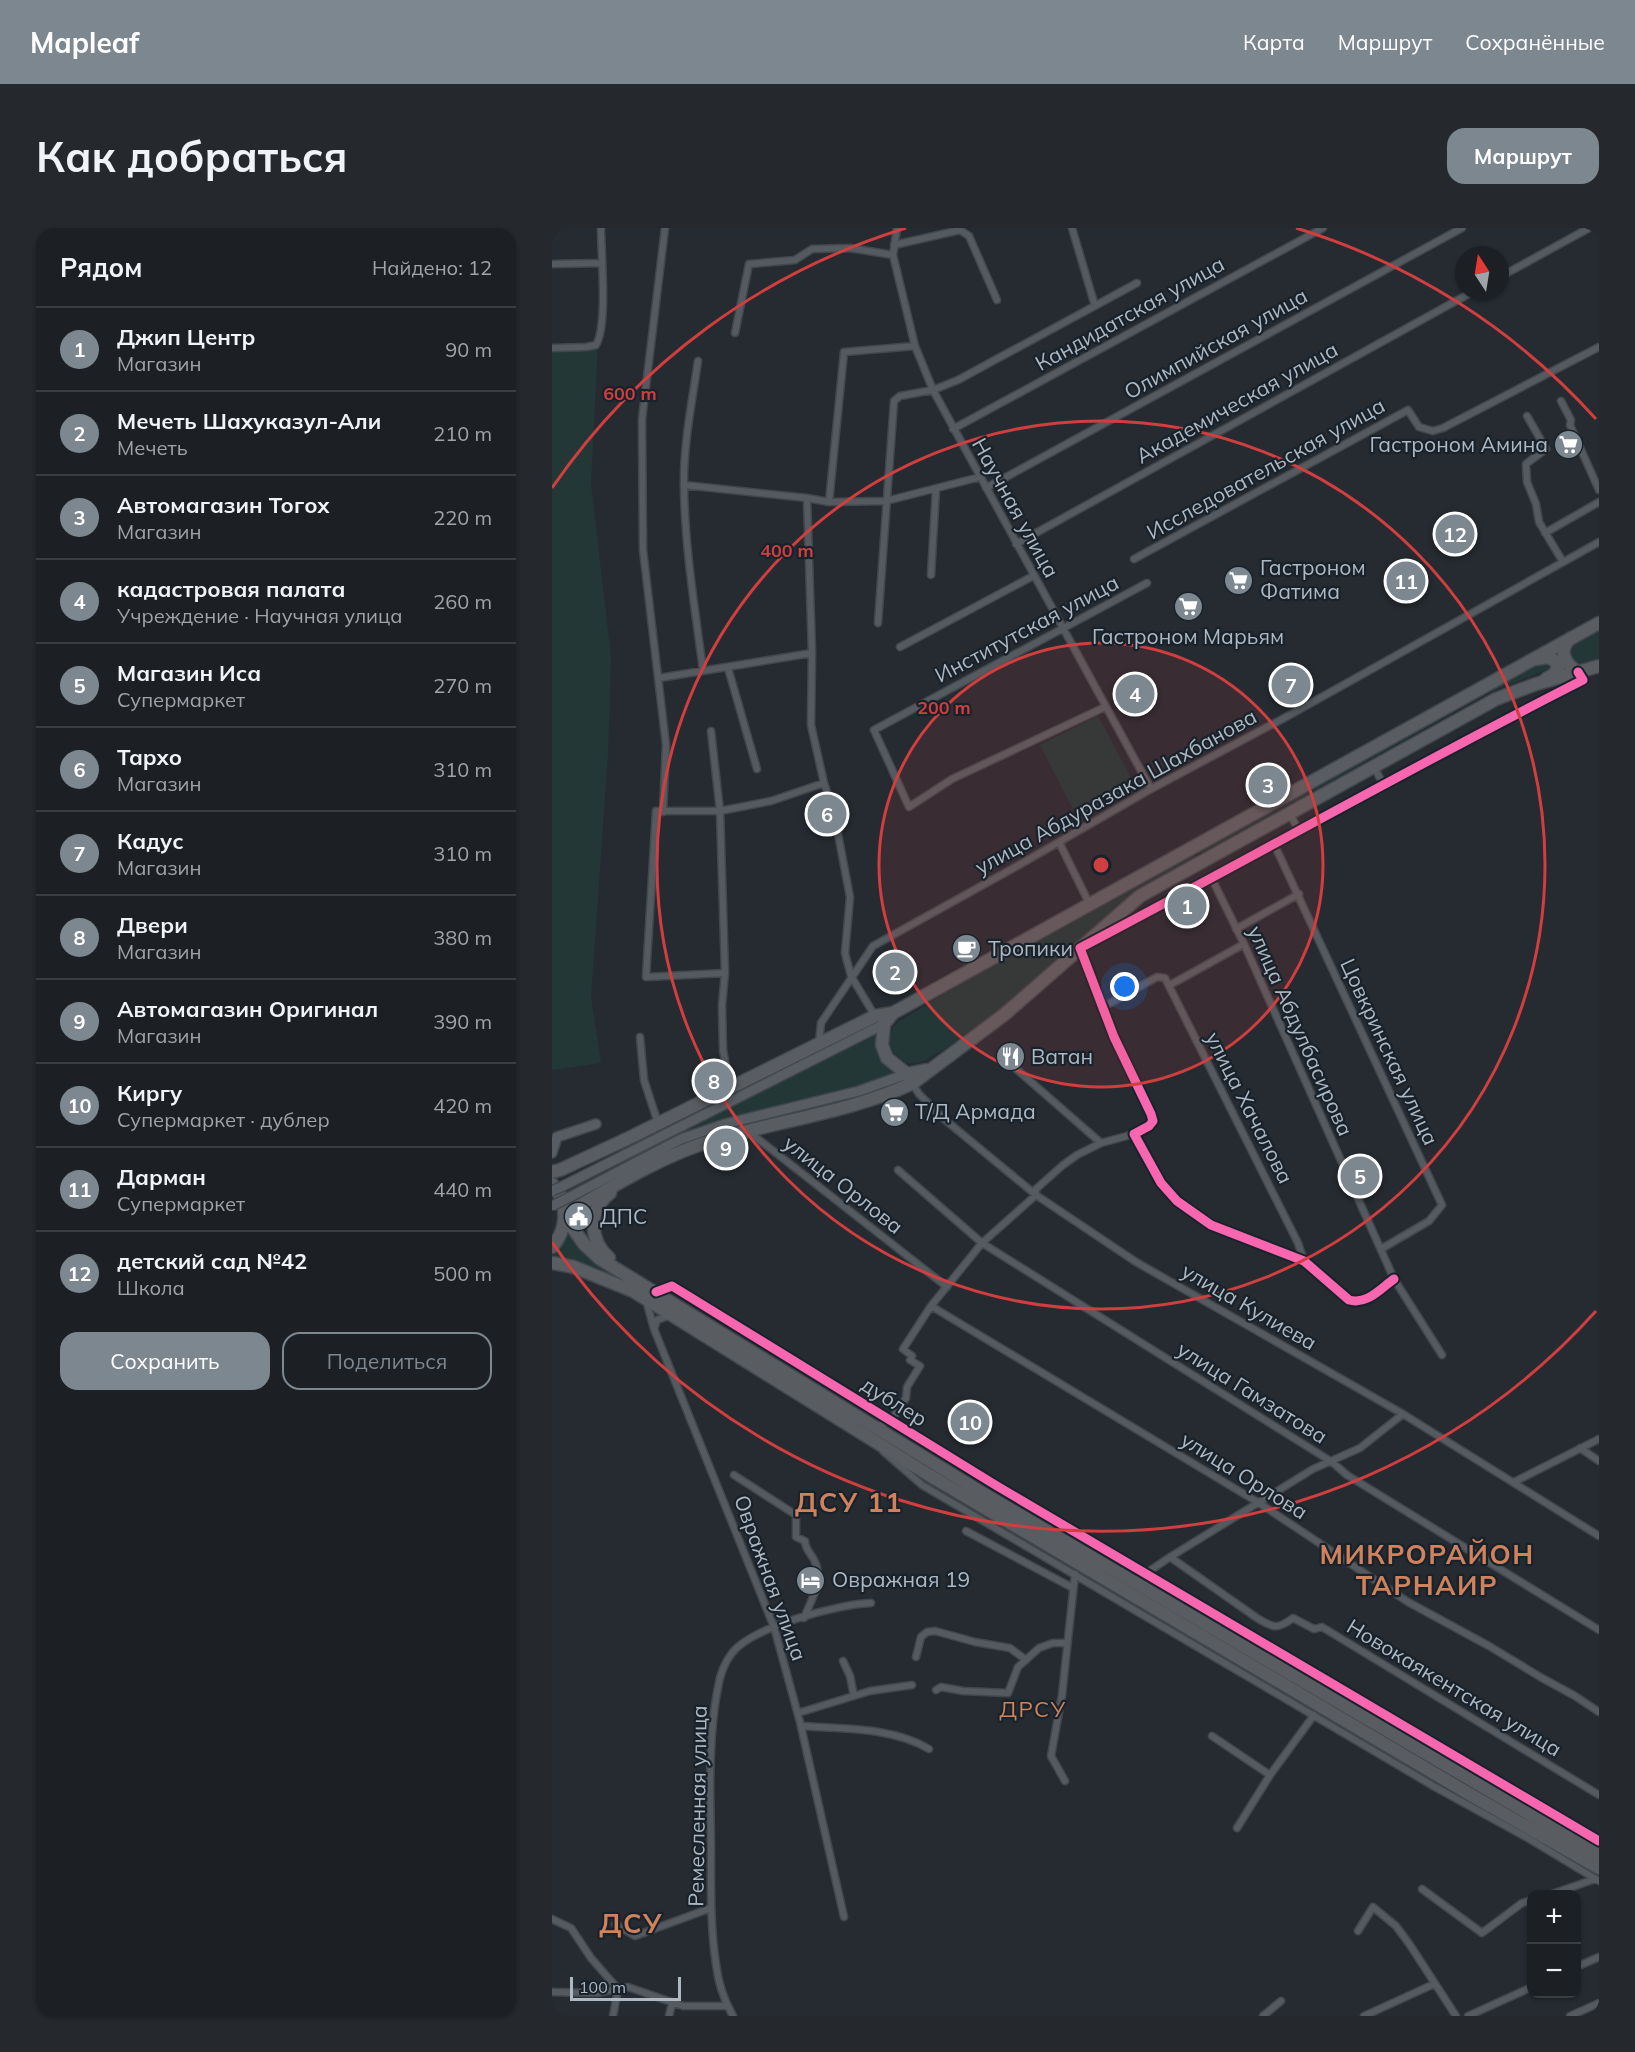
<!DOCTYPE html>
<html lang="ru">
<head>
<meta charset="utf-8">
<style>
	:root { --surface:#1c2025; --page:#25282d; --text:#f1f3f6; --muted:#a0a3a7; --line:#3a3e42; --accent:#7d8790 }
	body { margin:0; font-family:Mulish,sans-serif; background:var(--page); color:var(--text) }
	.controls { position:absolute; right:18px; bottom:18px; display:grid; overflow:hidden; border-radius:12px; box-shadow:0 2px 4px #0004 }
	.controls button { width:54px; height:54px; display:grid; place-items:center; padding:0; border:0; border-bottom:2px solid var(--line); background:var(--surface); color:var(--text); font:30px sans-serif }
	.compass { position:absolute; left:903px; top:18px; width:54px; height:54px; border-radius:50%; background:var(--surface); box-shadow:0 2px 4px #0004; rotate:348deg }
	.scale { position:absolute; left:18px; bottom:15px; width:111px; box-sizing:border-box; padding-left:6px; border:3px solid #adb8c3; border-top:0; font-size:16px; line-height:21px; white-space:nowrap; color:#adb8c3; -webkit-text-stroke:4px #19222b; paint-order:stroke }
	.you { position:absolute; left:573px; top:759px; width:21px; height:21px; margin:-15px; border:4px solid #fff; border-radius:50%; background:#1a73e8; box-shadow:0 0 0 9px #1a73e833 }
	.badge { display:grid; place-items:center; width:39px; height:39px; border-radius:50%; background:var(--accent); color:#fff; font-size:20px; font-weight:700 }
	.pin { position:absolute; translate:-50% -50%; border:3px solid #fff; box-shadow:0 2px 6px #0006 }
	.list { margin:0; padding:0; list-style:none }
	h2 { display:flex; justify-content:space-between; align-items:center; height:78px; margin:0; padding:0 24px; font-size:26px }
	h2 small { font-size:20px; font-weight:400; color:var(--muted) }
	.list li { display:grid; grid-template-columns:39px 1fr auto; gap:18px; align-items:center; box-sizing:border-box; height:84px; padding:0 24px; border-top:2px solid var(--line) }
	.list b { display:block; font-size:22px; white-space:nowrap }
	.list p { margin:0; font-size:20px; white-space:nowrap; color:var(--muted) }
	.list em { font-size:20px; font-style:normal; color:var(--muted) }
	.actions { display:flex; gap:12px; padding:18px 24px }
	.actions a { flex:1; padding:14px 0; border:2px solid var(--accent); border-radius:18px; text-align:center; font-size:21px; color:var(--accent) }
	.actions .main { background:var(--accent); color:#fff }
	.map { position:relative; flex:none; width:1047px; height:1788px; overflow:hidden; border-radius:18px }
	header { display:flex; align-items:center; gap:36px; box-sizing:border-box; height:84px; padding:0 30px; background:var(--accent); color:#fff }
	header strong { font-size:28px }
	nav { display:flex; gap:33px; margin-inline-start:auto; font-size:21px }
	.intro { display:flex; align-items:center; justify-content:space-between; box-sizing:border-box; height:144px; padding:0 36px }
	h1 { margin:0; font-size:42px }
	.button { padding:15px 27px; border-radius:18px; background:var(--accent); color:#fff; font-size:21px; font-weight:700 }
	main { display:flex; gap:36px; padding:0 36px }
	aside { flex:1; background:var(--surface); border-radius:18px; box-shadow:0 2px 4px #0004 }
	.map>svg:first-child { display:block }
	.green { fill:#233737 }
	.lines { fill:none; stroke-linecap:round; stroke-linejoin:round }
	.street-casing { stroke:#42474c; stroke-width:9 }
	.secondary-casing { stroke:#42474c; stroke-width:12 }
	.highway-casing { stroke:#41474d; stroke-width:15 }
	.street { stroke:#545a5f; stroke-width:6 }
	.secondary { stroke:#585d64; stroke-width:9 }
	.highway { stroke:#595c60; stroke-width:12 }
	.secondary-bridge-casing { stroke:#42474c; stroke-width:12; stroke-linecap:butt }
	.secondary-bridge { stroke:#585d64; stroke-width:9 }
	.cycleway-casing { stroke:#19222b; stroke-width:13 }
	.cycleway { stroke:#f766af; stroke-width:9 }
	.ring { fill:none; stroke:#d03e3f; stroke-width:3 }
	.labels { text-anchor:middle; stroke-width:4.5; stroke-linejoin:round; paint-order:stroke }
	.street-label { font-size:21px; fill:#adb8c3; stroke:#19222b }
	.poi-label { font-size:21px; fill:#adb8c3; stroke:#19222b; text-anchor:start }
	.neighbourhood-label { font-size:22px; letter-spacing:1.5px; fill:#d0825c; stroke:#19222b }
	.district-label { font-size:27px; font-weight:bold; letter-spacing:1.5px; fill:#d0825c; stroke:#19222b }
	.centre { fill:#d03e3f; stroke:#19222b; stroke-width:3 }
	.ring-label { font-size:18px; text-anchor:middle; font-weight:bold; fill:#d03e3f; stroke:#19222b; stroke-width:4.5; stroke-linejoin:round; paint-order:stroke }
</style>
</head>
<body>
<header>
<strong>Mapleaf</strong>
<nav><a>Карта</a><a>Маршрут</a><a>Сохранённые</a></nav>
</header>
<div class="intro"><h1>Как добраться</h1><a class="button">Маршрут</a></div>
<main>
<aside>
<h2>Рядом<small>Найдено: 12</small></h2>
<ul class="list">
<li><span class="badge">1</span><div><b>Джип Центр</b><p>Магазин</p></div><em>90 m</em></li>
<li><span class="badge">2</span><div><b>Мечеть Шахуказул-Али</b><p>Мечеть</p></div><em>210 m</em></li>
<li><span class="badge">3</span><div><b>Автомагазин Тогох</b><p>Магазин</p></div><em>220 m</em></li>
<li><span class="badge">4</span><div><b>кадастровая палата</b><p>Учреждение · Научная улица</p></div><em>260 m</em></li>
<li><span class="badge">5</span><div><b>Магазин Иса</b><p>Супермаркет</p></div><em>270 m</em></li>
<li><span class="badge">6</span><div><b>Тархо</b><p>Магазин</p></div><em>310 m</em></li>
<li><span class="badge">7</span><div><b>Кадус</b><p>Магазин</p></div><em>310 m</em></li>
<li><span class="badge">8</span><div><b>Двери</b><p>Магазин</p></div><em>380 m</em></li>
<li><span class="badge">9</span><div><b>Автомагазин Оригинал</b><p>Магазин</p></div><em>390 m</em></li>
<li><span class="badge">10</span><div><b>Киргу</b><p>Супермаркет · дублер</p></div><em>420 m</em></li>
<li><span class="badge">11</span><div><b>Дарман</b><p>Супермаркет</p></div><em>440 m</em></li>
<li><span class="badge">12</span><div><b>детский сад №42</b><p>Школа</p></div><em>500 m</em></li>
</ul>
<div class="actions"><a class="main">Сохранить</a><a>Поделиться</a></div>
</aside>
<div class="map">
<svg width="1047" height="1788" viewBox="0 0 1047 1788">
	<rect width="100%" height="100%" fill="#252b31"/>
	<path class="green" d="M 46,116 L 39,256 L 59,429 L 56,527 L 39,769 L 49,835 L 0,842 L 0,121 Z
		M 1047,403 L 1047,429 L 1032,436 L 1023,435 L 1018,426 L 1022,417 Z
		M 989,432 L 999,437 L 997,441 L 938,464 L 650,626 L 647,622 Z
		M 546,488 L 584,559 L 526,591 L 488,517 Z
		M 641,625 L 644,630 L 580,666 L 450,780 L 394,820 L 372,833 L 365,835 L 354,835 L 341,824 L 337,810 L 341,799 L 346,794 L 403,759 Z
		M 325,805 C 325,823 330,834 345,845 L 304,859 L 156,897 L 119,911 L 14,965 L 13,962 L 116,909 Z
		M 17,1000 L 83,1056 L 81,1059 C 52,1045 31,1036 0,1031 L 0,1027 L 13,1012 Z"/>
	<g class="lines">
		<defs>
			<path id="street" d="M 345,0 L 341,27 L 363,118 L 381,162 L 599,561
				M 520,0 L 543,78
				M 342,17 L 408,2 L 417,8 L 445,72
				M 0,36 L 50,35
				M 948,49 L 1037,0
				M 183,105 L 197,36 L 243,32 L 260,21 L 298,20 L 341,27
				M 0,120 L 34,119 L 44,117 C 56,97 49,26 49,0
				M 146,133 C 140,174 131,218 132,260 C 133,321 143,381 151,442
				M 1009,173 L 1019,192 L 1018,197 L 1047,262
				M 975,188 L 994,221 L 974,236 L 975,254 L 984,276 L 987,294 L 1011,334
				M 401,201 L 771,0
				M 132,257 L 255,270 L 277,274 L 334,273 L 428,249
				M 434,260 L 910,0
				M 255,270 L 260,425 L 259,497 L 272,555 L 282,585 L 298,669 L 293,725 L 299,748 L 323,788
				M 277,274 L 292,124 L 363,118
				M 993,305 L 1047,274
				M 464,316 L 922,63
				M 582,331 L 856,182 L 867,199 L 881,203 L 891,200 L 1047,119
				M 379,347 L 384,261
				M 326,395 L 342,173 L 348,168 L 381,162 L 406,152 L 585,55
				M 348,419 L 481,348
				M 176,440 L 205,541
				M 107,450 L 260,425
				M 553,479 L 400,551 L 357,579 L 322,502 L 595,355
				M 159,503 L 168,583 L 173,745 L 170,777 L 171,822 L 178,859
				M 822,539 L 831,556
				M 111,584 L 114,517 L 91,322 L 90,191 L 113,0
				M 738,586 L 747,603
				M 507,614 L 537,675
				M 722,616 L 890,977 L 877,993 L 829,1021
				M 660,651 L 692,716 L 842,1051 L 890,1127
				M 684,701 L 747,666
				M 543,713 C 706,627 866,536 1031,452 L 1026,444
				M 529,720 L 562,809 L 599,886 L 601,893 L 597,898 L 582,906 L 609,955 L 625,973 L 659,997 L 752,1033 L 797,1072 C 815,1077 828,1061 842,1051
				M 173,745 L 94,749 L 104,583 L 168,583 L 219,573 L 272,555
				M 618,757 L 692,716
				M 551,779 L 605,749 L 613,750 L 746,1015 L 752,1033
				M 88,809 L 92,852 L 106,895
				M 267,815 L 269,795 L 321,718 L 467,637 L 599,561 L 734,489 L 1047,314
				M 463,840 L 549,915
				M 360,855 L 367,866 L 392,891 L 484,967 L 584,1034 L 851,1186 L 1047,1308
				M 196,903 L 395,1059
				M 346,942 L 430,1015 L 780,1234 L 795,1247 L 1047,1402
				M 104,1064 L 120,1058 L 445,1258 L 1047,1613
				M 94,1072 L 102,1101 L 105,1092 L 119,1087
				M 379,1078 L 707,1275 L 856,1374 L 937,1418 L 990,1450 L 1023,1468 L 1047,1484
				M 102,1101 L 222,1399 L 248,1494 L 292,1689
				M 325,1198 L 338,1194 L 354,1170 L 355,1159 L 368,1138 L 358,1132 L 360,1128 L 351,1121 L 379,1078 L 430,1015 L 484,967 L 484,961 L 511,937 L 525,927 L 549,915 L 582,906
				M 1028,1220 L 1047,1233
				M 331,1223 L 370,1257 L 883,1559 L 974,1609 L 1047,1653
				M 182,1247 L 244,1287 L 244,1309 L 253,1313 C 253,1322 260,1326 263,1334 C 272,1353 259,1372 252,1390
				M 962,1254 L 1047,1211
				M 414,1303 L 521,1360
				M 618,1329 L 705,1390 C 722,1400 725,1402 741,1390 L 762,1401 L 770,1399 L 1047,1567
				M 593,1346 L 618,1329 L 761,1241 L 808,1220 L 851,1186
				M 364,1429 L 369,1409 L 375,1404 L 383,1403 L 423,1414 L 458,1420 L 474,1432
				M 291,1433 L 298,1448 L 302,1468
				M 384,1462 L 389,1459 L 411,1463 L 456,1465 L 466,1439 L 487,1420 L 501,1415 L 515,1415
				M 246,1485 L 318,1463 L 360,1457
				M 249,1498 C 291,1501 340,1499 377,1521
				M 660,1508 L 718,1547
				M 513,1553 L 499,1528 L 510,1467 L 523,1346
				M 685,1600 L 718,1547 L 762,1487
				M 870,1661 L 930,1705 L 970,1675 L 980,1672
				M 1000,1666 L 1043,1651
				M 0,1691 L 19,1700 L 39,1730 L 66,1761 L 61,1788
				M 63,1696 L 83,1708 L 159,1680
				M 806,1703 L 821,1679 L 844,1698 L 858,1717 L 904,1788
				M 1024,1739 L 1047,1729
				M 0,1764 L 44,1765 L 76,1759 L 131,1778 L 176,1778
				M 117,1788 L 120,1775
				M 181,1788 C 172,1772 166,1755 164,1736 C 158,1697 159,1657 159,1618 C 158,1566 156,1510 166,1459 C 168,1447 173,1434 180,1425 C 200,1399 286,1376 319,1375
				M 711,1788 L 729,1773
				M 812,1788 L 882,1756
				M 916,1788 L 980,1759
				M 1018,1788 L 1047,1775"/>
			<path id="secondary" d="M 0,925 L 5,909 L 44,896
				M 11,958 L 332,796
				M 16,970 L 129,911 L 173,896 L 307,863 L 355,846"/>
			<path id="highway" d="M 1019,410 C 1005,422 1013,436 1026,444
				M 984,431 L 997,429 L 1004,434 L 1006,441 L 1001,447 L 994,451
				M 341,785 L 332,796 L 330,817 L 335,830 L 355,846 L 374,842
				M 0,944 L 8,942 L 79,909 L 323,788 L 341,785 L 1047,395
				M 0,956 C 17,974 16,1001 0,1019
				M 13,986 C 57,961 102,932 150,916 C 219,893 295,886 361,855 L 453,786 L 588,668 L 944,471 L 984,456 L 1047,438
				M 13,989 L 32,1016 L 48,1031 L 429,1264 L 1047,1627
				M 57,1030 C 37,1012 36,982 58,965
				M 0,1035 L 22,1039 L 81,1063 L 377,1247 L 919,1567 L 1047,1640"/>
		</defs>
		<use href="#street" class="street-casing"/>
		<use href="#secondary" class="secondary-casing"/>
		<use href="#highway" class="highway-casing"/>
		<use href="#street" class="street"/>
		<use href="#secondary" class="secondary"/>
		<use href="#highway" class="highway"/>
		<defs>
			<path id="secondary-bridge" d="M 0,963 L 11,958
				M 0,978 L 16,970"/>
		</defs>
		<use href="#secondary-bridge" class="secondary-bridge-casing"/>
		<use href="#secondary-bridge" class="secondary-bridge"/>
		<defs>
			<path id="cycleway" d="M 842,1051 C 828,1061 815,1077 797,1072 L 752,1033 L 659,997 L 625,973 L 609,955 L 582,906 L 597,898 L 601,893 L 599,886 L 562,809 L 528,720 C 696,632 861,538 1031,452 L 1026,444
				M 104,1064 L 120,1058 L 445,1258 L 1047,1613"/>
		</defs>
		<use href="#cycleway" class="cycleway-casing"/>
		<use href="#cycleway" class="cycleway"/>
	</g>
	<circle cx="549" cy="637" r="222" fill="#d03e3f" fill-opacity=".12"/>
	<g class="ring">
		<circle cx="549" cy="637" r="222"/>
		<circle cx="549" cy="637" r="444"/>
		<path d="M1044 1083A666 666 0 0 1 0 1014M0 260A666 666 0 0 1 354 0M744 0A666 666 0 0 1 1044 191"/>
	</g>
	<defs>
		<symbol id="supermarket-disc" viewBox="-11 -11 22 22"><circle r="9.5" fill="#7d8790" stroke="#19222b"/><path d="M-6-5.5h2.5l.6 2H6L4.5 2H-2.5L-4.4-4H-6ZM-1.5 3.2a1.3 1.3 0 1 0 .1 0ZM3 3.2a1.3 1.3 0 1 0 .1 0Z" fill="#fff"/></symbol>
		<symbol id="cafe-disc" viewBox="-11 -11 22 22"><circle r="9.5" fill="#7d8790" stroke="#19222b"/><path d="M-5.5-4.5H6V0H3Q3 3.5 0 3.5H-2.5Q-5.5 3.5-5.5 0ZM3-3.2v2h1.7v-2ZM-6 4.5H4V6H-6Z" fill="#fff"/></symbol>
		<symbol id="restaurant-disc" viewBox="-11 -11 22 22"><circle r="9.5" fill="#7d8790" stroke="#19222b"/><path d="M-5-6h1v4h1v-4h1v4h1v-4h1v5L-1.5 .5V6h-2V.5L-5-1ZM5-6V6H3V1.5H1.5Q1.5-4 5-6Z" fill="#fff"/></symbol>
		<symbol id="civic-disc" viewBox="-11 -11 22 22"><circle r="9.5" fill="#7d8790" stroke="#19222b"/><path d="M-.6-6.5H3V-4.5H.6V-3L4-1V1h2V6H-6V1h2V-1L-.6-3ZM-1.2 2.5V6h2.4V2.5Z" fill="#fff"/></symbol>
		<symbol id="hotel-disc" viewBox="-11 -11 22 22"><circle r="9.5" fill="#7d8790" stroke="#19222b"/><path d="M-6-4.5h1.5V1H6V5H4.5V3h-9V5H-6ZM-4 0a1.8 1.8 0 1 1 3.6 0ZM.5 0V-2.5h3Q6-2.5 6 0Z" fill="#fff"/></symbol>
	</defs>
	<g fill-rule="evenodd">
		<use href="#supermarket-disc" x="1000" y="200" width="33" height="33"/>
		<use href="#supermarket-disc" x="670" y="336" width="33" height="33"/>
		<use href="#supermarket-disc" x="620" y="362" width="33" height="33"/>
		<use href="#cafe-disc" x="398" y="704" width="33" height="33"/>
		<use href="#restaurant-disc" x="442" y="812" width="33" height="33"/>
		<use href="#supermarket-disc" x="326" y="868" width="33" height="33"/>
		<use href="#civic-disc" x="10" y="972" width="33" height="33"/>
		<use href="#hotel-disc" x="242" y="1336" width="33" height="33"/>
	</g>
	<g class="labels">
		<g class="street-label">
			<text transform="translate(578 86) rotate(-29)" y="7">Кандидатская улица</text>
			<text transform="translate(664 116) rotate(-29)" y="7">Олимпийская улица</text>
			<text transform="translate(685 175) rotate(-29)" y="7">Академическая улица</text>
			<text transform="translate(714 241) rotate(-29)" y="7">Исследовательская улица</text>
			<text transform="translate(463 280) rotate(61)" y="7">Научная улица</text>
			<text transform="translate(475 401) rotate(-28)" y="7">Институтская улица</text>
			<text transform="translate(564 564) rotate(-29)" y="7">улица Абдуразака Шахбанова</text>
			<text transform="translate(748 803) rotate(66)" y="7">улица Абдулбасирова</text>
			<text transform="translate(837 824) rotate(65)" y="7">Цовкринская улица</text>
			<text transform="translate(697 880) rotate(63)" y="7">улица Хачалова</text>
			<text transform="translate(291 957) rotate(38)" y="7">улица Орлова</text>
			<text transform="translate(697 1079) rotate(30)" y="7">улица Кулиева</text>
			<text transform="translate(700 1165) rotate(32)" y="7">улица Гамзатова</text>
			<text transform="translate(342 1174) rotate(32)" y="7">дублер</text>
			<text transform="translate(692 1248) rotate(32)" y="7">улица Орлова</text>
			<text transform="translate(218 1350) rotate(70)" y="7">Овражная улица</text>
			<text transform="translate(902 1460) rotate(31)" y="7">Новокаякентская улица</text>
			<text transform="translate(146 1578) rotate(-89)" y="7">Ремесленная улица</text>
		</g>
		<g class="poi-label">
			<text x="996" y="224" text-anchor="end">Гастроном Амина</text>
			<text x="708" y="347">Гастроном<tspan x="708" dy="24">Фатима</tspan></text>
			<text x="636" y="416" text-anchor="middle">Гастроном Марьям</text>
			<text x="436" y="728">Тропики</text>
			<text x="479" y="836">Ватан</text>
			<text x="363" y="891">Т/Д Армада</text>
			<text x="48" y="996">ДПС</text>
			<text x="280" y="1359">Овражная 19</text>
		</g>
		<g class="neighbourhood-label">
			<text x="481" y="1489">ДРСУ</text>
		</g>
		<g class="district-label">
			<text x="297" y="1284">ДСУ 11</text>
			<text x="875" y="1336">МИКРОРАЙОН<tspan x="875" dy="31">ТАРНАИР</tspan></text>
			<text x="79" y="1705">ДСУ</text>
		</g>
	</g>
	<circle cx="549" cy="637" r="9" class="centre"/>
	<g class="ring-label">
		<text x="78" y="172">600 m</text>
		<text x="235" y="329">400 m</text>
		<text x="392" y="486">200 m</text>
	</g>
</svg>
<div class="controls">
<button>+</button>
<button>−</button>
</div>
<svg class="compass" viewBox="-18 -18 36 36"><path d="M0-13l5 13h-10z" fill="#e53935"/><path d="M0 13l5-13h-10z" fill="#a0a3a7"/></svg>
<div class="scale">100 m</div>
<div class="you"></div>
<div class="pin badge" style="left:635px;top:678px">1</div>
<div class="pin badge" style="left:343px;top:744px">2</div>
<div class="pin badge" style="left:716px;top:557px">3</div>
<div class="pin badge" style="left:583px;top:466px">4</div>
<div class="pin badge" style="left:808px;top:948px">5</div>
<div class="pin badge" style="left:275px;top:586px">6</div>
<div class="pin badge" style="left:739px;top:457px">7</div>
<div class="pin badge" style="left:162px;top:853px">8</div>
<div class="pin badge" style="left:174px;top:920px">9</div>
<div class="pin badge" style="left:418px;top:1194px">10</div>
<div class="pin badge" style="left:854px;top:353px">11</div>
<div class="pin badge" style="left:903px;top:306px">12</div>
</div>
</main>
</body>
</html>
